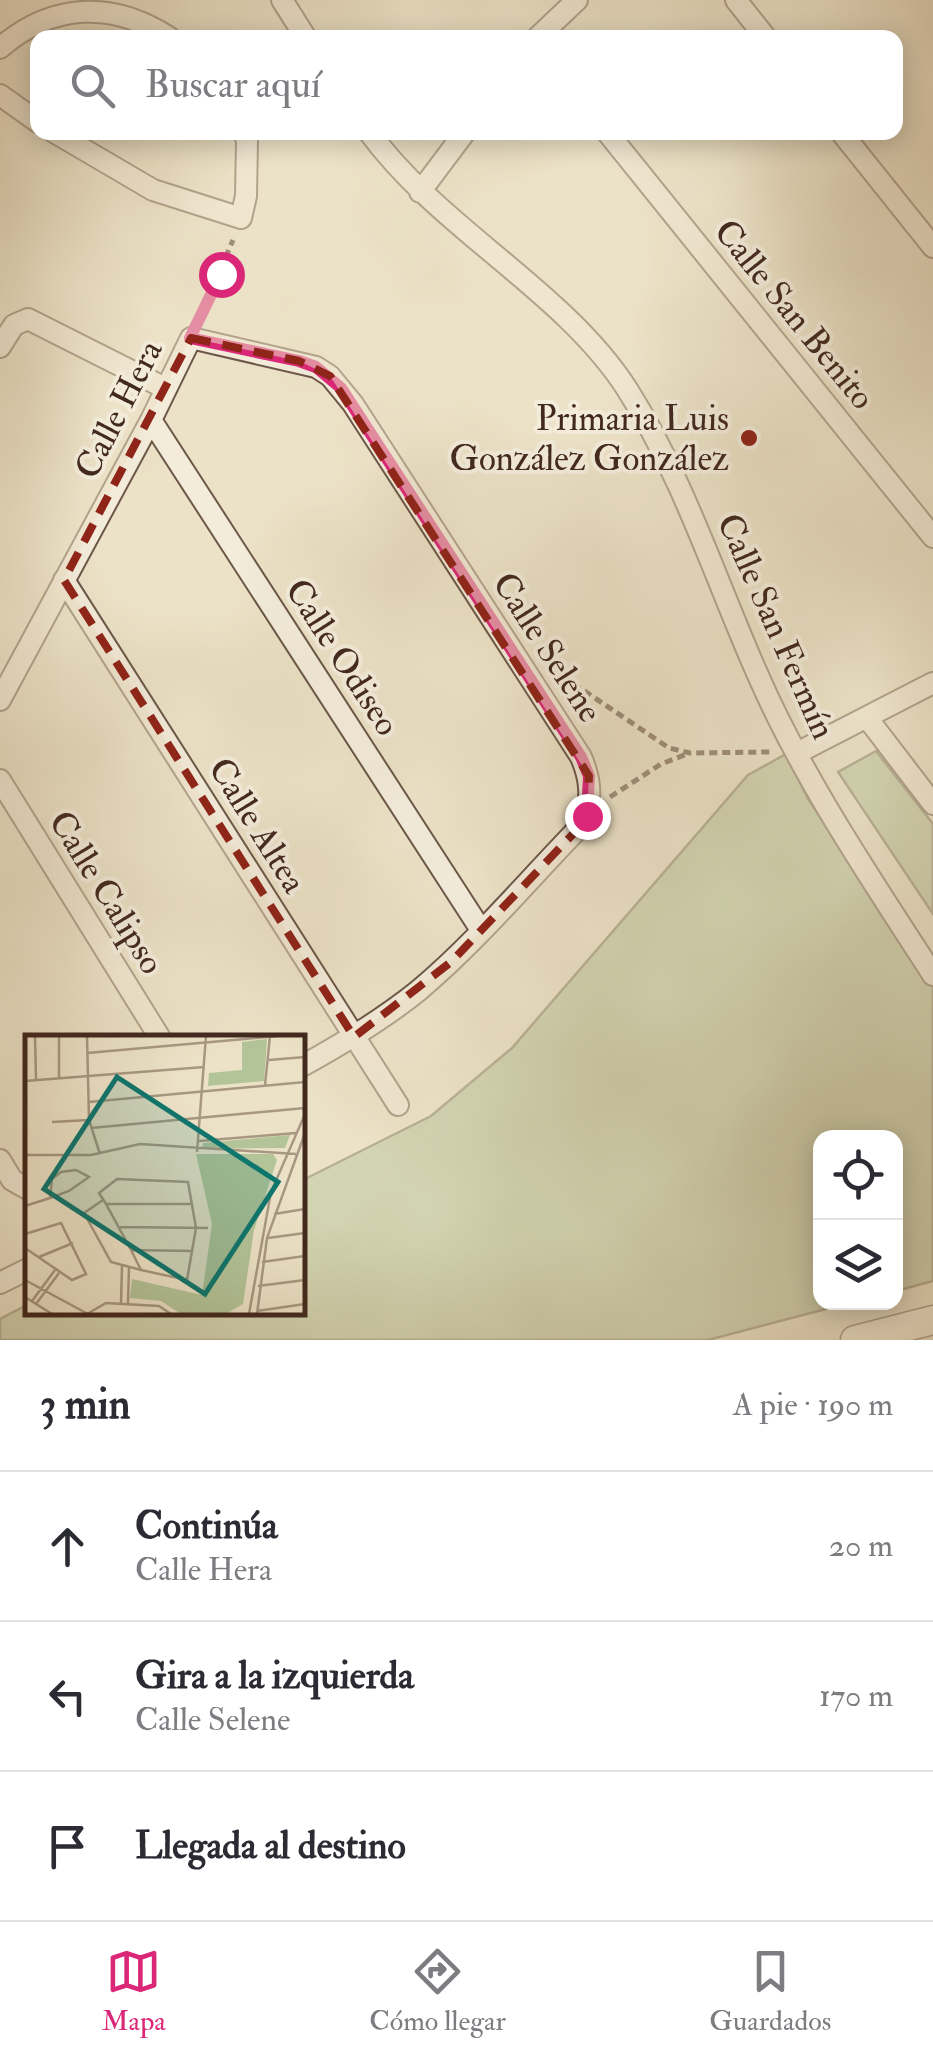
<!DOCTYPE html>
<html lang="es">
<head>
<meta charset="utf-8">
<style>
	:root { --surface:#fff; --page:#f2f2f3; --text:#2b2b33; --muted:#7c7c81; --line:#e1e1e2; --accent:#db2777 }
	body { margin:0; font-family:"IM FELL Double Pica",serif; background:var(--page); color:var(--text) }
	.controls { position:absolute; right:30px; bottom:30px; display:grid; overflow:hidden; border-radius:20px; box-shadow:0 5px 25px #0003 }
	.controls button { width:90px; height:90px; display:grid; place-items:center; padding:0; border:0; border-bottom:2px solid var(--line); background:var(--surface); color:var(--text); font:50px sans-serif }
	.stop { position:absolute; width:30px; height:30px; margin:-22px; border:8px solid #db2777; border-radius:50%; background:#fff }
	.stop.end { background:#db2777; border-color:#fff; box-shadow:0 2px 10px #0008 }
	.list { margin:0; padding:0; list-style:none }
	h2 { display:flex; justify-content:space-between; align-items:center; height:130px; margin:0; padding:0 40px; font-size:42px }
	h2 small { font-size:32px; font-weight:400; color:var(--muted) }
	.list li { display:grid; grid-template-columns:65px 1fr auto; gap:30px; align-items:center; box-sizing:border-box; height:150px; padding:0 40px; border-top:2px solid var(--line) }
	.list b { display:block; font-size:38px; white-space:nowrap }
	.list p { margin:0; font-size:32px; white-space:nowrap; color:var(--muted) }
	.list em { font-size:32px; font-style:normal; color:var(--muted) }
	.icon { flex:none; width:55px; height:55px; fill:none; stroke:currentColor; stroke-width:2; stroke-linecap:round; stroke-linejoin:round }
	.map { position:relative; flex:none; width:933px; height:1340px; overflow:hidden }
	.search { position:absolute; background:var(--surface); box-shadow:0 5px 25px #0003; left:30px; right:30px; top:30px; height:110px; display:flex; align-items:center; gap:25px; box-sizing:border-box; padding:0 35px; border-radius:20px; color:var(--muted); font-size:38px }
	.sheet { height:580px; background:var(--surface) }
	nav { display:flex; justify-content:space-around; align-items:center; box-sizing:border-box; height:140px; border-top:2px solid var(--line); background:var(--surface); font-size:28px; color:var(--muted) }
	nav a { display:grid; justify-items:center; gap:5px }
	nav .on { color:var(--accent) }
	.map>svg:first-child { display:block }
	.green { fill:#b3c499; stroke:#7a765c; stroke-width:2.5 }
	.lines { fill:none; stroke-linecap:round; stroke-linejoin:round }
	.minor-casing { stroke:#6c5748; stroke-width:24 }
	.tertiary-casing { stroke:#6c5748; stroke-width:31 }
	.path { stroke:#42291e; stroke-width:5; stroke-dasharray:8 5; stroke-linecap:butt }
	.minor { stroke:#f3ecdb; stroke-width:20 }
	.tertiary { stroke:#f3ecdb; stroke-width:28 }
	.route { stroke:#db2777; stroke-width:12 }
	.marked { fill:none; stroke:#8f2418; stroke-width:8; stroke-dasharray:20 12; stroke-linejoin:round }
	.poi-dot { fill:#8f2418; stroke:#f3ecdb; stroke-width:4 }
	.labels { text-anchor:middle; stroke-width:8; stroke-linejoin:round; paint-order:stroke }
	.street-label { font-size:35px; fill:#42291e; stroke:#f3ecdb }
	.poi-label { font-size:35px; fill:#42291e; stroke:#f3ecdb; text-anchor:end }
	.inset-road { fill:none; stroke:#a89883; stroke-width:2.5 }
	.view { fill:#0f766e; fill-opacity:0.15; stroke:#0f766e; stroke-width:5 }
	.inset-edge { fill:none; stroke:#42291e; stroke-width:5 }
</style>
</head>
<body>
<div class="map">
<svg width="933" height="1340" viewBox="0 0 933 1340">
	<rect width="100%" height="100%" fill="#ece2c7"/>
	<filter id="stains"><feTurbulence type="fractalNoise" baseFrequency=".002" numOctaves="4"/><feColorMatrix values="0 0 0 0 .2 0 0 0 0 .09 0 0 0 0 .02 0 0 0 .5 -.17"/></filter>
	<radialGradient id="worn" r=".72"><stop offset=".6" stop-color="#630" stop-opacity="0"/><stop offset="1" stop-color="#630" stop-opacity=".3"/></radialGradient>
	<path class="green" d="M 876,751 L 933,824 L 933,914 L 838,772 Z
		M 786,754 L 808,799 L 933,986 L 933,1281 L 896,1291 L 896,1138 L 820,1138 L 820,1302 L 849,1303 L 708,1340 L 0,1340 L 0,1319 L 27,1305 L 28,1312 L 302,1312 L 303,1180 L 431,1116 L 512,1048 L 748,775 Z"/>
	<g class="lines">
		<defs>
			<path id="minor" d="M 282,0 L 306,38
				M 736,0 L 766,38
				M 537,38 L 577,0
				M 0,48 C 52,3 112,0 170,38
				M 0,95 L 38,122
				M 54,132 L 153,190 L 241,218 L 246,196 L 247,141 L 244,132
				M 369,132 C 440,229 564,291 627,389 C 683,477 715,578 757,673 C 803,779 870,877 933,975
				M 607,132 L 933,537
				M 841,132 L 933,247
				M 420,192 L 465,132
				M 0,347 L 14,325 L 28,319 L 165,388
				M 151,420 L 481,930
				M 64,580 L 398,1105
				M 0,700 L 151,420 L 191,338 L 316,367 L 330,376 L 353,404 L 581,757 C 593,785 593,808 574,833 C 523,886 474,944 418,991 C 382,1020 342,1044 302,1066
				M 868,719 L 933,804
				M 797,753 L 933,683
				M 0,780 L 160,1038
				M 0,1160 L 12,1180 L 28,1189
				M 0,1283 L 26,1270"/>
			<path id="tertiary" d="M 855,1340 L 933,1320"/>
		</defs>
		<use href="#minor" class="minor-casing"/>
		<use href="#tertiary" class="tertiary-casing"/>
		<path class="path" d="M 200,317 L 233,240
			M 552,669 L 669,748 L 690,753 L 771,752
			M 610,797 L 661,764 L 687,754"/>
		<use href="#minor" class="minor"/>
		<use href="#tertiary" class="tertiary"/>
	</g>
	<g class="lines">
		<path class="route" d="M 221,274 L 190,338 L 299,361 L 316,367 L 341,388 L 581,757 L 589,776 L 587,816"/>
	</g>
	<path d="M0 0H933V1340H0ZM 191,338 L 299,361 L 330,376 L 589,776 L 587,816 L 574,833 L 451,962 L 354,1037 L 64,580 Z" fill="#ece2c7" fill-opacity=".55" fill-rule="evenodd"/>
	<path class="marked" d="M 191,338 L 299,361 L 330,376 L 589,776 L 587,816 L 574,833 L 451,962 L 354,1037 L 64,580 Z"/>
	<circle class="poi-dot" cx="749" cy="438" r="10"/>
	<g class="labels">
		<g class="street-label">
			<text transform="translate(795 314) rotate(51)" y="12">Calle San Benito</text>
			<text transform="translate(118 409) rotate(-63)" y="12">Calle Hera</text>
			<text transform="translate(777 626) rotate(66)" y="12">Calle San Fermín</text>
			<text transform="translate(548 647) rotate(57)" y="12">Calle Selene</text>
			<text transform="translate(343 657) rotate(57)" y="12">Calle Odiseo</text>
			<text transform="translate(258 825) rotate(58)" y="12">Calle Altea</text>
			<text transform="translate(107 892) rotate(58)" y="12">Calle Calipso</text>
		</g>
		<g class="poi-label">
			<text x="729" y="430">Primaria Luis<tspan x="729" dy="40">González González</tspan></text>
		</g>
	</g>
	<g transform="translate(25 1035)">
		<rect width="280" height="280" fill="#ece2c7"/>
		<path d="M 242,4 L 239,46 L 183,51 L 184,38 L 217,35 L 217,7 ZM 265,100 L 260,113 L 177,114 L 178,108 ZM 171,119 L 248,119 L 252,125 L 229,195 L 218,269 L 201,279 L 156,279 L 136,266 L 105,263 L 107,244 L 177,260 L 187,189 Z" fill="#b3c499"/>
		<path class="inset-road" d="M 10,1 L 11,45M 34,1 L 34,43M 62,1 L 64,85 L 75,119M 62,18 L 253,1M 244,25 L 280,22M 0,46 L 179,32M 240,50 L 245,1M 64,67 L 280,47M 27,87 L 64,85M 66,93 L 280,73M 174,106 L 271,98M 172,117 L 181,1M 0,120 L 66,120 L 115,109 L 271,119M 78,165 L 59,178 L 86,227 L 116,235 L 162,245 L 171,193 L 163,147 L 92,144 L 74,158 L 81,169 L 106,215 L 116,235M 81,169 L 168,169M 0,171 L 25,163 L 44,156 L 64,142 L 51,135 L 36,137 L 27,144 L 25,163M 249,179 L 280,174M 94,192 L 183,193M 0,199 L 36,188 L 61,239 L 47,245 L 0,213M 243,203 L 280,198M 106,215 L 168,216M 14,222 L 48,208M 237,227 L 280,221M 0,245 L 63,279M 233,251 L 280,245M 0,262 L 27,279M 7,266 L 30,235M 96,268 L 97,231M 103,268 L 104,232M 11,269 L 34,238M 232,276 L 280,269M 62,279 L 81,268 L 134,271 L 146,279M 224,279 L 246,157 L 280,79M 232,279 L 242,203 L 280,98"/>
		<path class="view" d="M 92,42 L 253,147 L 180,259 L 19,154 Z"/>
		<rect width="280" height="280" class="inset-edge"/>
	</g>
	<rect width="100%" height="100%" filter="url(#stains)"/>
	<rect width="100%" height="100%" fill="url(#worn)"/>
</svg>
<div class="controls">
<button><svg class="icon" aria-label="locate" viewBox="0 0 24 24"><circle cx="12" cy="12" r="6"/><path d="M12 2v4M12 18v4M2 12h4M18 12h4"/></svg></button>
<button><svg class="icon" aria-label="layers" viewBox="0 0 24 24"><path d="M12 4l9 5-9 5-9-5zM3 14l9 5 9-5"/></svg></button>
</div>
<div class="stop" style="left:221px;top:274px"></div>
<div class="stop end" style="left:587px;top:816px"></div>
<div class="search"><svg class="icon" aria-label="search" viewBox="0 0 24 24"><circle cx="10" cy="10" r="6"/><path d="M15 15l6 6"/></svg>Buscar aquí</div>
</div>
<section class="sheet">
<h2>3 min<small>A pie · 190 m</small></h2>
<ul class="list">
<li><svg class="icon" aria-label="ahead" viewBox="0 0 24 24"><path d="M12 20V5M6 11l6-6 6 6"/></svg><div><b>Continúa</b><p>Calle Hera</p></div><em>20 m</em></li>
<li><svg class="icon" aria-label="left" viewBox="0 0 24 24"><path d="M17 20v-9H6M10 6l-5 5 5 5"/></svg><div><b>Gira a la izquierda</b><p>Calle Selene</p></div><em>170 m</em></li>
<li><svg class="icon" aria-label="arrive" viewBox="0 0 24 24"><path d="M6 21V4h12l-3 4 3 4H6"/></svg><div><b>Llegada al destino</b></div></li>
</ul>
</section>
<nav>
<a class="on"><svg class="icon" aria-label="map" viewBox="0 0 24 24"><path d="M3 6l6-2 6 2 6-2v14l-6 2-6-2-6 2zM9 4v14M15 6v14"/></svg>Mapa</a>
<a><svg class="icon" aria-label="directions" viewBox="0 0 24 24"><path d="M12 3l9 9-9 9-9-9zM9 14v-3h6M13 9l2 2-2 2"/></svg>Cómo llegar</a>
<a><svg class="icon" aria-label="saved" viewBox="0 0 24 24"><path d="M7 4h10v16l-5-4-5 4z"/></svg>Guardados</a>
</nav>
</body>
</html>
